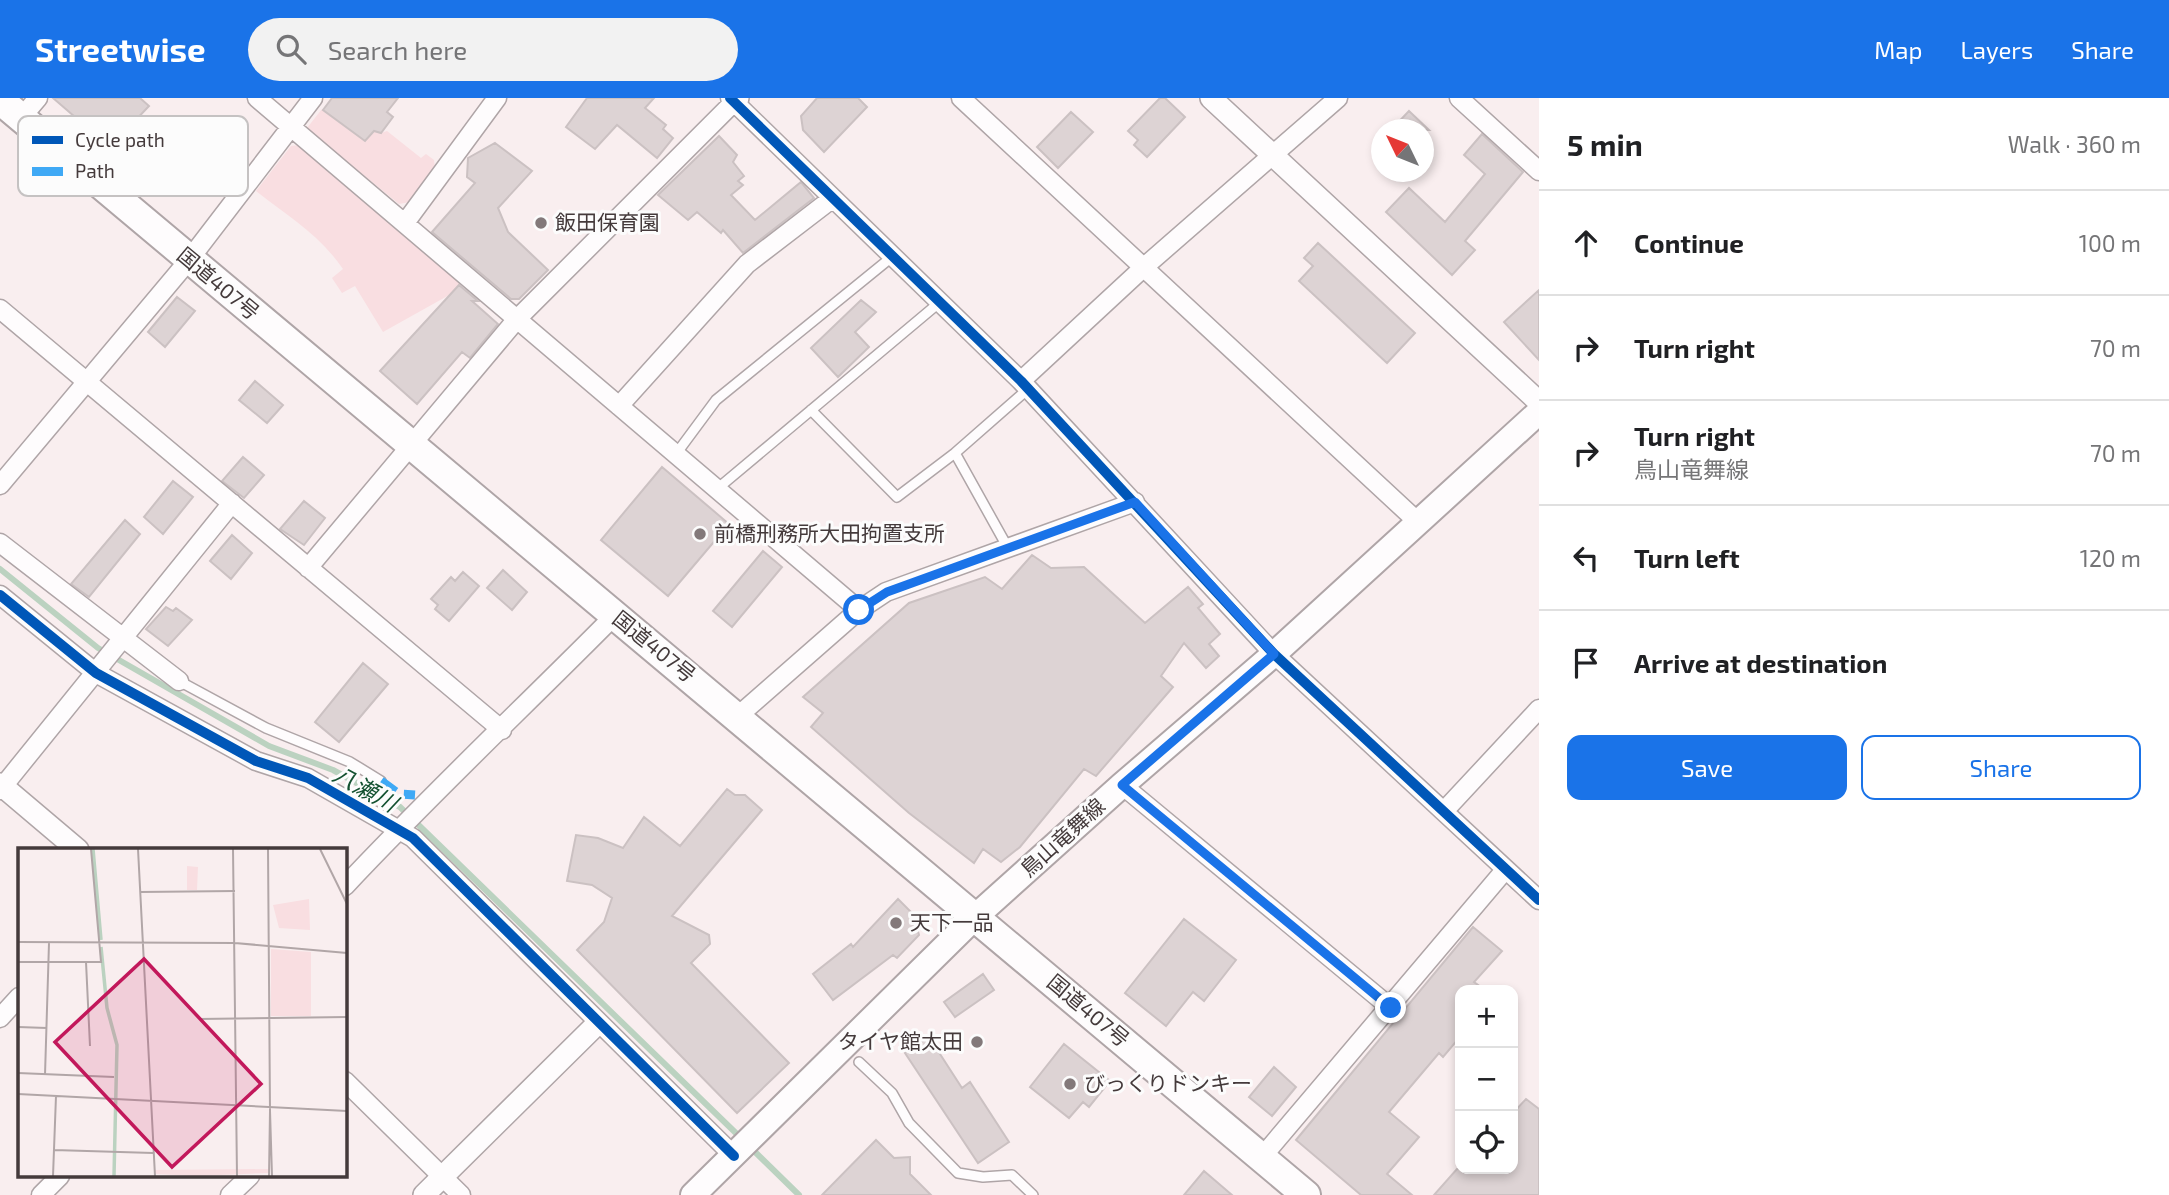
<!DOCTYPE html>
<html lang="en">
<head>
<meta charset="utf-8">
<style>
	:root { --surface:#fff; --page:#f2f2f2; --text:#202124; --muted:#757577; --line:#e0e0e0; --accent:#1a73e8 }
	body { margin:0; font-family:"Exo 2","Noto Sans JP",sans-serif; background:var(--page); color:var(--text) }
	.controls { position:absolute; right:21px; bottom:21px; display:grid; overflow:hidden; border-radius:14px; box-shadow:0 4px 10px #0003 }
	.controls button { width:63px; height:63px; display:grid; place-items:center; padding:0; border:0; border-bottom:2px solid var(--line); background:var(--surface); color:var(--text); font:35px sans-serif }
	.compass { position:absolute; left:1371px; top:21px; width:63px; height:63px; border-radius:50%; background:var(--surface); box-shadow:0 4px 10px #0003; rotate:313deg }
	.stop { position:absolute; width:21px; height:21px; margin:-16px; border:5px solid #1a73e8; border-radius:50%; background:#fff }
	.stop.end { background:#1a73e8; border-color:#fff; box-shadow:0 2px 7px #0008 }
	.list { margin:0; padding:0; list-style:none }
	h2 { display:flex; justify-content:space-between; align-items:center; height:91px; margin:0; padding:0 28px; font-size:30px }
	h2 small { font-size:23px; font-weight:400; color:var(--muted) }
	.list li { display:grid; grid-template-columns:46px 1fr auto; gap:21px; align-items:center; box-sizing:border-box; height:105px; padding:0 28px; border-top:2px solid var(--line) }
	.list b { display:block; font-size:26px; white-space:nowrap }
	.list p { margin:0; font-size:23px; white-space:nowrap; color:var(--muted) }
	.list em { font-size:23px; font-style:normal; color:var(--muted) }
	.actions { display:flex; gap:14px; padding:21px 28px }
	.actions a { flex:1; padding:16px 0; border:2px solid var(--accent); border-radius:14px; text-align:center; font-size:24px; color:var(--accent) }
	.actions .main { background:var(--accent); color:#fff }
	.icon { flex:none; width:38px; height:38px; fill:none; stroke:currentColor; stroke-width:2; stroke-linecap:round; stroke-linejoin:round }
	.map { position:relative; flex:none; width:1539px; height:1097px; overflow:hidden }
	header { display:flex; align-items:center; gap:42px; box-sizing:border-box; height:98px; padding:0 35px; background:var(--accent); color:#fff }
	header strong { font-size:33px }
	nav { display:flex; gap:38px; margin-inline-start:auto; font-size:24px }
	.search { width:490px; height:63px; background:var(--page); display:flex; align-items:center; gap:18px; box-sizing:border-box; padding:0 24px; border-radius:38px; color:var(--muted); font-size:26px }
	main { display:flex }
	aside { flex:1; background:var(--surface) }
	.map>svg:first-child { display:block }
	.green { fill:#f9dee1 }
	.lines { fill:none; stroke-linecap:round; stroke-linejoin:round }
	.stream { stroke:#bbd2c0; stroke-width:6 }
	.building { fill:#ddd3d4; stroke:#cbc1c2; stroke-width:2 }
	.service-casing { stroke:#afa5a7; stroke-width:12 }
	.minor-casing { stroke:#afa5a7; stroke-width:21 }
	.tertiary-casing { stroke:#afa5a7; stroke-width:24 }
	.secondary-casing { stroke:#afa5a7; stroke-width:28 }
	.trunk-casing { stroke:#afa5a7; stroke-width:32 }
	.service { stroke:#fefcfd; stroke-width:9 }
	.minor { stroke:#fefcfd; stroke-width:18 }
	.tertiary { stroke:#fefcfd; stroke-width:21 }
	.secondary { stroke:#fefcfd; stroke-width:24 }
	.trunk { stroke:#fefcfd; stroke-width:28 }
	.quiet { stroke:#3fa9f5; stroke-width:9; stroke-dasharray:18 9; stroke-linecap:butt }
	.cycleway-casing { stroke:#fcfcfc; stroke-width:15 }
	.cycleway { stroke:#0057b8; stroke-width:10 }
	.route { stroke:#1a73e8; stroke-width:9 }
	.poi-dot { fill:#83797a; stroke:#fcfcfc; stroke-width:2.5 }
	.labels { text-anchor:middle; stroke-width:6; stroke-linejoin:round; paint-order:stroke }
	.poi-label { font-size:21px; fill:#443a3b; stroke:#fcfcfc; text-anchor:start }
	.street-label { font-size:21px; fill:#443a3b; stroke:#fcfcfc }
	.water-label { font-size:23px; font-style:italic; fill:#135130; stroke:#fcfcfc }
	.inset-river { fill:none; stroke:#bbd2c0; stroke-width:3.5 }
	.inset-road { fill:none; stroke:#b1a6a7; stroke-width:2 }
	.view { fill:#c2185b; fill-opacity:0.15; stroke:#c2185b; stroke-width:3.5 }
	.inset-edge { fill:none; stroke:#443a3b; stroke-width:3.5 }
	.key { fill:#fcfcfc; stroke:#c5c2c2; stroke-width:2 }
	.key-label { font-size:19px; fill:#443a3b }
</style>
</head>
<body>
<header>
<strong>Streetwise</strong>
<div class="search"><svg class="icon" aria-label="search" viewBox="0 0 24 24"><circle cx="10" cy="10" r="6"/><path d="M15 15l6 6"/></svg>Search here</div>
<nav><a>Map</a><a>Layers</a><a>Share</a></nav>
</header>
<main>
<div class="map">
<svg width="1539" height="1097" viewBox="0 0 1539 1097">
	<rect width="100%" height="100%" fill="#f9eeef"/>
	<path class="green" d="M 322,11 L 365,43 L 374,33 L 381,35 L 387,33 L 421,60 L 426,56 L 434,62 L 435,70 L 410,104 L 399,106 L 311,34 L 307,30 Z
		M 300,47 L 461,185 L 451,196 L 383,234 L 355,188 L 342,195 L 332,180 L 343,171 C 319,136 289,119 256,93 L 291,48 Z"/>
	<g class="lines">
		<path class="stream" d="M 0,471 L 98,550 L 269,648 L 333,672 L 400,709 L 741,1040
			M 749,1048 L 799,1097"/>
	</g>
	<path class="building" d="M 53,0 L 140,0 L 149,8 L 115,44 L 85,21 L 82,25 Z
		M 332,0 L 398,0 L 387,14 L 393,19 L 381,35 L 374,33 L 365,43 L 323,12 Z
		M 587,0 L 654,0 L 645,10 L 666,27 L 663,31 L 673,40 L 657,60 L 617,27 L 595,51 L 566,29 Z
		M 817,0 L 858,0 L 867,9 L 824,54 L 803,32 L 801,18 Z
		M 1160,0 L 1165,0 L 1185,19 L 1147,59 L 1134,47 L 1138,42 L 1128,33 Z
		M 1409,13 L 1429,32 L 1391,32 Z
		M 1071,14 L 1093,34 L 1058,70 L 1037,49 Z
		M 1482,36 L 1523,74 L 1465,143 L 1475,152 L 1452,177 L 1386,114 L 1409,90 L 1445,124 L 1485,76 L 1464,57 Z
		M 719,38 L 737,57 L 733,64 L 744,78 L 738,83 L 743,87 L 731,97 L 755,122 L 801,84 L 814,100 L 743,155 L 723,132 L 721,135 L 697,114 L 688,122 L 658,97 Z
		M 495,45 L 532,73 L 498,110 L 508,134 L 548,172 L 519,201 L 511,201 L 432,134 L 475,85 L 467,79 L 468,60 Z
		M 1318,145 L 1415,235 L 1387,265 L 1299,183 L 1313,168 L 1304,160 Z
		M 459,187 L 478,203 L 472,203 L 498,226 L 470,260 L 462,254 L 417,306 L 380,273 Z
		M 1539,192 L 1539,262 L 1504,224 Z
		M 177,199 L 195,213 L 165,249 L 148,234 Z
		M 861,202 L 876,214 L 855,234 L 869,249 L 838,279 L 811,250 Z
		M 255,283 L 283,307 L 267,325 L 239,302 Z
		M 243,359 L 264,377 L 244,400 L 222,383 Z
		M 662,369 L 729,426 L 668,498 L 601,442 Z
		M 173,383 L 193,399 L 163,436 L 144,419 Z
		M 304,403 L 325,420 L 304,447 L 280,431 Z
		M 125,422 L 140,436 L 89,499 L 71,486 Z
		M 232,437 L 252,455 L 231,481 L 210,463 Z
		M 763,453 L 782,469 L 732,529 L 713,513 Z
		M 1032,457 L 1051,470 L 1084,469 L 1145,525 L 1188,489 L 1203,506 L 1198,510 L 1220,536 L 1209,546 L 1219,558 L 1206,570 L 1184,545 L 1161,578 L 1173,589 L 1096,678 L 1084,671 L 1020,749 L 1001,764 L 983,751 L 974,765 L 909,715 L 811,629 L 823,615 L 803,599 L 909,505 L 985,479 L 1002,491 Z
		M 503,472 L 527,494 L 512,512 L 487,490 Z
		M 463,474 L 479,488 L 449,523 L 435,511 L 438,507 L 431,501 L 451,479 L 455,483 Z
		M 166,509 L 173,513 L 176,510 L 192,522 L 168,548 L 146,531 Z
		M 363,565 L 388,586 L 339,644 L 315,624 Z
		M 727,691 L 735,697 L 745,697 L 762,712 L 672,818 L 709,837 L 710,846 L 691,865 L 789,965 L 737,1015 L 577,852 L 604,824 L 612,800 L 592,787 L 567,783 L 576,737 L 598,740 L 623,750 L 644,719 L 680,748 Z
		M 898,801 L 913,816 L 919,837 L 897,860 L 893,857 L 833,902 L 813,876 L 851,846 L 853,849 Z
		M 1184,821 L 1236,862 L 1204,903 L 1193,894 L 1166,928 L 1125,895 Z
		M 1473,829 L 1502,853 L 1474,884 L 1485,892 L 1460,892 L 1460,939 L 1443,959 L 1439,955 L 1389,1014 L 1419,1039 L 1387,1076 L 1412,1097 L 1361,1097 L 1296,1042 Z
		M 983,876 L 994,892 L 955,919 L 944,904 Z
		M 929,939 L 962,990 L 970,984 L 1009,1044 L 978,1065 L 905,955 Z
		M 1064,946 L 1110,983 L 1089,1009 L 1083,1004 L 1069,1020 L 1030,989 Z
		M 1274,969 L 1296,989 L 1272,1018 L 1249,999 Z
		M 1526,1001 L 1539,1011 L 1539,1097 L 1434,1097 L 1457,1071 L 1513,1071 L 1513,1015 Z
		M 876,1042 L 894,1060 L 910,1059 L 910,1076 L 931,1097 L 822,1097 Z
		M 1204,1073 L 1232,1097 L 1184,1097 Z"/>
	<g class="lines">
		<defs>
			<path id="service" d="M 811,312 L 897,399 L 955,355 L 1028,291
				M 955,355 L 1008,450
				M 676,356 L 716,302 L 893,158
				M 717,391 L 940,204
				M 179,583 L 266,630 L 350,664 L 381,683
				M 859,964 L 892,995 L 909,1025 L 958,1075 L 983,1079 L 1012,1077 L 1033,1097"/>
			<path id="minor" d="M 257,0 L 859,512
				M 730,0 L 1021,283 L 1274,556 L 1539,802
				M 961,0 L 1419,425
				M 1459,0 L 1539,73
				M 21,20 L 38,0
				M 405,125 L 497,0
				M 0,211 L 502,632
				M 1021,283 L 1143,170 L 1338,0
				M 619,308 L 747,166 L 833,100
				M 0,387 L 189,162 L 313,0
				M 0,445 L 179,583
				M 308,470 L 517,221 L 735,3
				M 0,497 L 96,575 L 256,663 L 308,680 L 413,740 L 734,1058
				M 738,618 L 859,512 L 886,494 L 1135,404
				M 1122,687 L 1391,910
				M 0,692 L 232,405
				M 1445,712 L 1539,611
				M 345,788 C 432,695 525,608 615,517
				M 0,920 L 19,899
				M 345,983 L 461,1097
				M 1262,1059 L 1505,772
				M 41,1097 L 60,1078
				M 230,1097 L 250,1078"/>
			<path id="tertiary" d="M 1211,0 L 1539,304
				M 735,3 L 738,0
				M 0,686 L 78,752
				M 424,1097 L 597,926"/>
			<path id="secondary" d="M 693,1097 L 975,819 L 1122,687 L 1274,556 L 1539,314"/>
			<path id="trunk" d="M 0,2 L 1306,1097"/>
		</defs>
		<use href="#service" class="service-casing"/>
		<use href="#minor" class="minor-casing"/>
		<use href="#tertiary" class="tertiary-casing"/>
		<use href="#secondary" class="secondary-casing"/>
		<use href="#trunk" class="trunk-casing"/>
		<use href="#service" class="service"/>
		<use href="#minor" class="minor"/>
		<use href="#tertiary" class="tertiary"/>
		<use href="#secondary" class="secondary"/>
		<use href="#trunk" class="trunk"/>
		<path class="quiet" d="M 381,683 L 399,696 L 415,697"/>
		<defs>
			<path id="cycleway" d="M 730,0 L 1021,283 L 1274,556 L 1539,802
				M 0,497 L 96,575 L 256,663 L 308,680 L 413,740 L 734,1058"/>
		</defs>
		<use href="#cycleway" class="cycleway-casing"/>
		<use href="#cycleway" class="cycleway"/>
	</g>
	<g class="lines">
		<path class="route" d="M 859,512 L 887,494 L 1135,404 L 1274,556 L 1122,687 L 1391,910"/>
	</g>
	<g class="poi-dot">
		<circle cx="541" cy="125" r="7"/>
		<circle cx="700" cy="436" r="7"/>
		<circle cx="896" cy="825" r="7"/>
		<circle cx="977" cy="944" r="7"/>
		<circle cx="1070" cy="986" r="7"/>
	</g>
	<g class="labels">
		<g class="poi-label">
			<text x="555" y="132">飯田保育園</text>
			<text x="714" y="443">前橋刑務所大田拘置支所</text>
			<text x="910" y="832">天下一品</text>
			<text x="963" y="951" text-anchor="end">タイヤ館太田</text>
			<text x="1084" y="993">びっくりドンキー</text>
		</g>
		<g class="street-label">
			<text transform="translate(218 186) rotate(40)" y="7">国道407号</text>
			<text transform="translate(654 549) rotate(39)" y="7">国道407号</text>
			<text transform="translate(1063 740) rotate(-42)" y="7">鳥山竜舞線</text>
			<text transform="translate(1088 913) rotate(40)" y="7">国道407号</text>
		</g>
		<g class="water-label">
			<text transform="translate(365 691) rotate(29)" y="8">八瀬川</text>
		</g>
	</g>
	<g transform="translate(18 750)">
		<rect width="329" height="329" fill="#f9eeef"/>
		<path d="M 169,18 L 180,19 L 179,42 L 169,42 ZM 291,51 L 292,82 L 261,80 L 255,57 ZM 253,101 L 293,104 L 293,168 L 253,168 ZM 251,321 L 251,325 L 178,328 L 137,326 L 137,322 Z" fill="#f9dee1"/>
		<path class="inset-river" d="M 75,1 L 83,92M 83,99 L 89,160 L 99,197 L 96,328"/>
		<path class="inset-road" d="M 120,1 L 137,328M 215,1 L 219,328M 250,1 L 252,263M 302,1 L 329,56M 122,44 L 217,43M 0,94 L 217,95 L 329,105M 0,114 L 83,114 L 73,1M 68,114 L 72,198M 181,171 L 329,169M 0,179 L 29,180M 0,225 L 96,229M 27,227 L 31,95M 0,246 L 329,263M 36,302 L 135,305M 35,328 L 38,248M 251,328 L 252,263 L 254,328"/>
		<path class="view" d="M 126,111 L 243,236 L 154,319 L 37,194 Z"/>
		<rect width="329" height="329" class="inset-edge"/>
	</g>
	<rect x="18" y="18" width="230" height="80" rx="10" class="key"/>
	<rect x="32" y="38" width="31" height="8" fill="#0057b8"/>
	<rect x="32" y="69" width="31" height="9" fill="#3fa9f5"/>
	<g class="key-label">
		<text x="75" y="49">Cycle path</text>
		<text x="75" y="80">Path</text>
	</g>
</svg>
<div class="controls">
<button>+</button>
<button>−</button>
<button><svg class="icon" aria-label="locate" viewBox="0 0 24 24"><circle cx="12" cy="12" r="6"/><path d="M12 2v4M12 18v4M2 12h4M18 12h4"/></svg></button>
</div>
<svg class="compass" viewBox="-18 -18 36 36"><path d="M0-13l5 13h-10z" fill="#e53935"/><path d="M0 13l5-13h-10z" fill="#757577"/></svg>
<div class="stop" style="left:859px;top:512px"></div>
<div class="stop end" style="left:1391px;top:910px"></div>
</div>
<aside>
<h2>5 min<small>Walk · 360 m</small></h2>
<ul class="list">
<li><svg class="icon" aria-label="ahead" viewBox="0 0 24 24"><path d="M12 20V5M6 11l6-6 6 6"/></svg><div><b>Continue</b></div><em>100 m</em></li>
<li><svg class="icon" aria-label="right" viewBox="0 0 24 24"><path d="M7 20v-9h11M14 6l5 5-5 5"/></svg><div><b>Turn right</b></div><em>70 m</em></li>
<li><svg class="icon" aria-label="right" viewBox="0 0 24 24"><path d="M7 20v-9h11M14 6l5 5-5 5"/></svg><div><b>Turn right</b><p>鳥山竜舞線</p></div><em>70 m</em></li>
<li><svg class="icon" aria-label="left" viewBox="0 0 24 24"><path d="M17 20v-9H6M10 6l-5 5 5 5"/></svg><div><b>Turn left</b></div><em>120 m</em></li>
<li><svg class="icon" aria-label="arrive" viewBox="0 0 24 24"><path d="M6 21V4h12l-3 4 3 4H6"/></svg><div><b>Arrive at destination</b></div></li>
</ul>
<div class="actions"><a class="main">Save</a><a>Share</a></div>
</aside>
</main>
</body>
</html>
